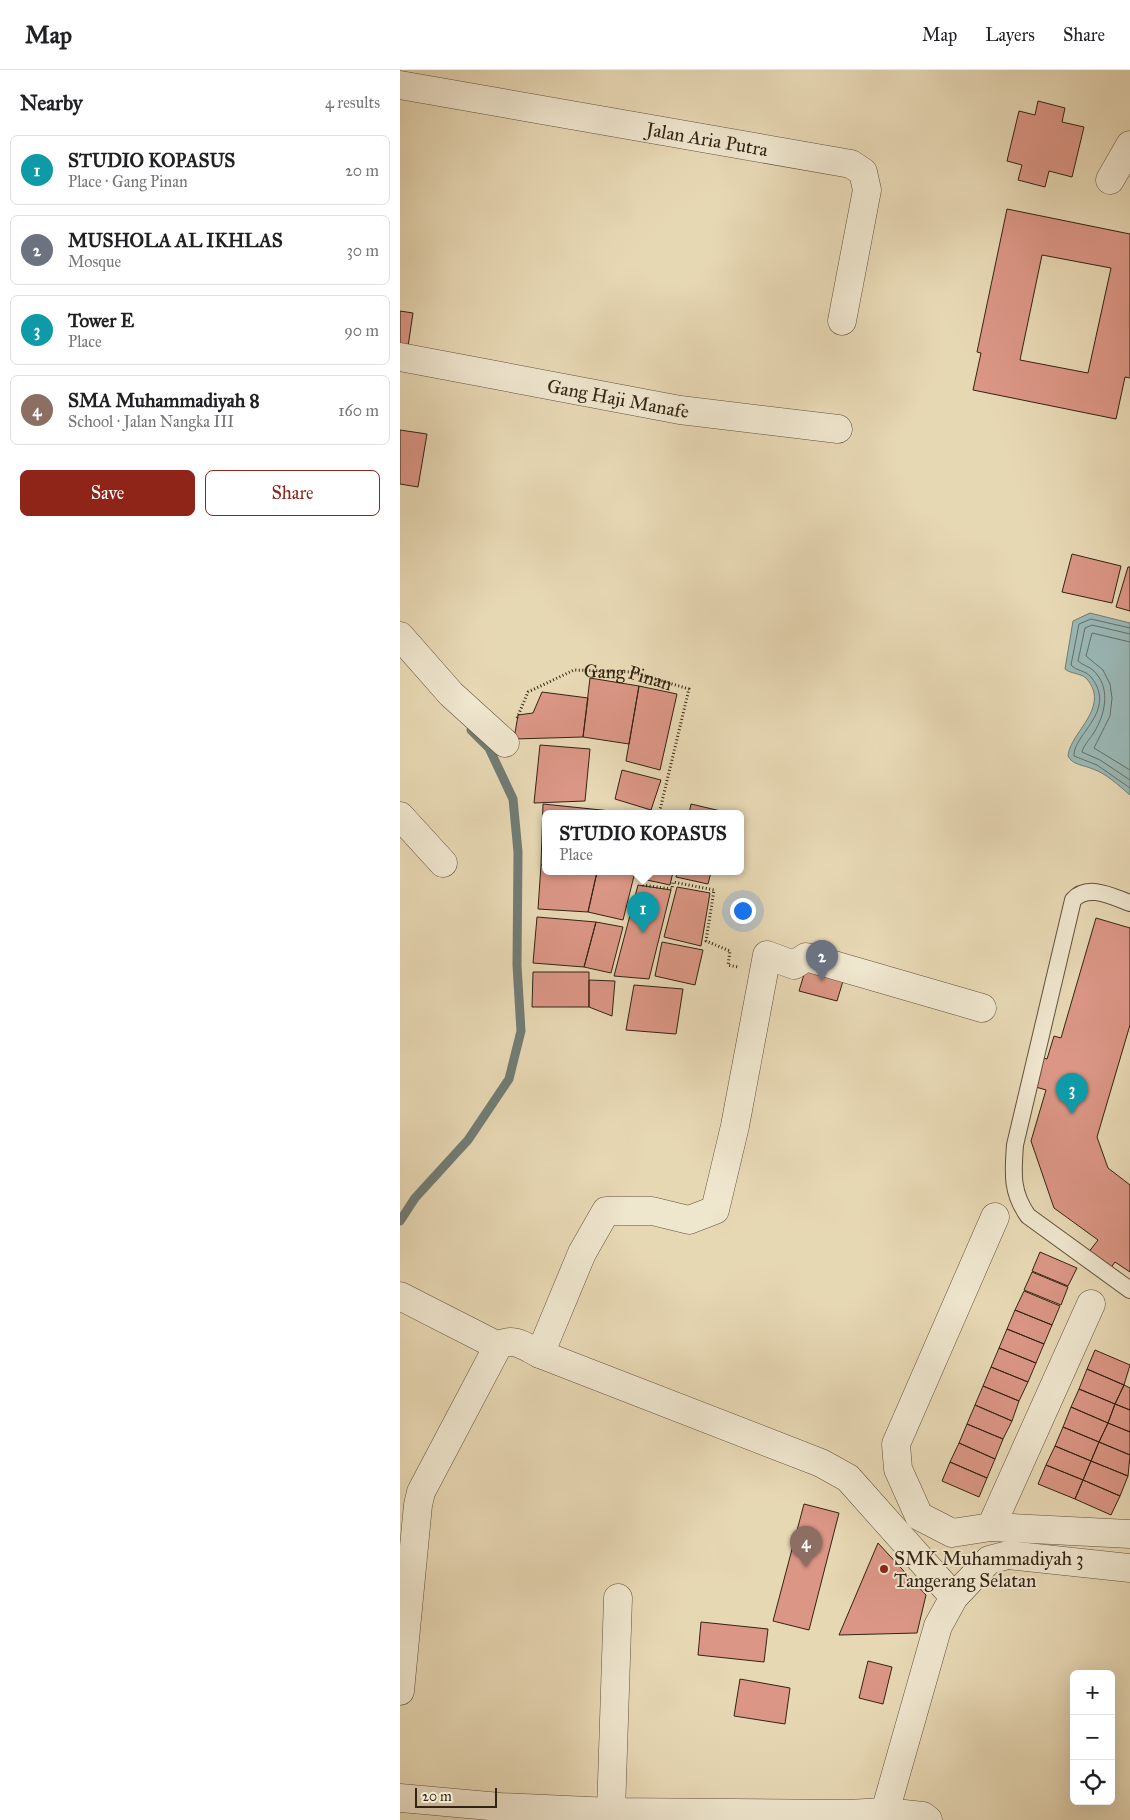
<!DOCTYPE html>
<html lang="en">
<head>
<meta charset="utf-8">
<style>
	:root { --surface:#fff; --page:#f6f6f6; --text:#202124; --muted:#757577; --line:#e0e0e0; --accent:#8f2418 }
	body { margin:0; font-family:"IM FELL Great Primer",serif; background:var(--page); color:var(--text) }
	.controls { position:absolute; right:15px; bottom:15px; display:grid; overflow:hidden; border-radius:8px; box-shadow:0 5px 20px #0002 }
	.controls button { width:45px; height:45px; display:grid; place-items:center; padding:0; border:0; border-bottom:1px solid var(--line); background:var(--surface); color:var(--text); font:25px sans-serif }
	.scale { position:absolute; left:15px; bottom:12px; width:82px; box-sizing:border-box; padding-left:5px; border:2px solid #332313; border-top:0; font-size:14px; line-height:18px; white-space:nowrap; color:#332313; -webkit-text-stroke:4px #efe6ce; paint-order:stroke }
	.you { position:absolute; left:342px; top:840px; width:18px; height:18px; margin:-12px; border:4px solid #fff; border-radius:50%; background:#1a73e8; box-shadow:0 0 0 8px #1a73e833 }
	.badge { display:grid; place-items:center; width:32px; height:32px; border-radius:50%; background:var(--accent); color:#fff; font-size:16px; font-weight:700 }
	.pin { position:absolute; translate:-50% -41px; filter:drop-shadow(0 1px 2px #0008) }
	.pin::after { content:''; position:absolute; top:26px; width:18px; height:15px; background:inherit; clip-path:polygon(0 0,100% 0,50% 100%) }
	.popup { position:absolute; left:142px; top:740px; width:202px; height:65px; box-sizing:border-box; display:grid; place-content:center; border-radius:8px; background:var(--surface); filter:drop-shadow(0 1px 4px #0005); font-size:16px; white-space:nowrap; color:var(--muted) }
	.popup b { font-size:19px; color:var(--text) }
	.popup::after { content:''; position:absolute; left:50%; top:100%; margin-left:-10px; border:10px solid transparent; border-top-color:var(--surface) }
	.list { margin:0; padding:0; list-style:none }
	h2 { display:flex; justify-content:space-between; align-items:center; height:65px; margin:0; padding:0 20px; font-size:21px }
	h2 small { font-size:16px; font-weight:400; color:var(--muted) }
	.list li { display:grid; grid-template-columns:32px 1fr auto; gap:15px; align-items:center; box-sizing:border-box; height:70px; margin:0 10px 10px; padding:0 10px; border:1px solid var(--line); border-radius:8px }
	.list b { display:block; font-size:19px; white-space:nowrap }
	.list p { margin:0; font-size:16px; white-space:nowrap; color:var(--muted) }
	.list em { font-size:16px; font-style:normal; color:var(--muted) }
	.actions { display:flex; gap:10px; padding:15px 20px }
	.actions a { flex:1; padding:11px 0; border:1px solid var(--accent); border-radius:8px; text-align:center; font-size:18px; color:var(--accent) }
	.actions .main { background:var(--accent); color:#fff }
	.icon { flex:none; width:28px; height:28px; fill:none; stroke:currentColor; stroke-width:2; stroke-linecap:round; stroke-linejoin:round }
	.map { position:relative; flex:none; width:730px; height:1750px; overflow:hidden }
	header { display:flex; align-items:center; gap:30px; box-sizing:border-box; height:70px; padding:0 25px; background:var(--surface); border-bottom:1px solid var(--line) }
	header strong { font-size:24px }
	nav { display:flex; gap:28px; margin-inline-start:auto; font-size:18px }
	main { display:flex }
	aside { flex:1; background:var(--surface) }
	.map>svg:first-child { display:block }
	.water { fill:#9ab8b6; stroke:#717c75 }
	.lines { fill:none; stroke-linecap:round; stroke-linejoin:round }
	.shore { stroke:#666e64; stroke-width:1 }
	.stream { stroke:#717c75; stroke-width:9 }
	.building { fill:#db9685; stroke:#332313; fill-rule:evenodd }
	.service-casing { stroke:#60503b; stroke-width:18 }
	.minor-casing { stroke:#60503b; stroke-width:29 }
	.path { stroke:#332313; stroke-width:3; stroke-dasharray:1 2.5; stroke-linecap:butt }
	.service { stroke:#efe6ce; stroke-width:16 }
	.minor { stroke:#efe6ce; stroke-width:28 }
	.poi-dot { fill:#8f2418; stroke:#efe6ce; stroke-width:2 }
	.labels { text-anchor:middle; stroke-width:4; stroke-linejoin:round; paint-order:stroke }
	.street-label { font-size:19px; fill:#332313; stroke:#efe6ce }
	.poi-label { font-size:19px; fill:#332313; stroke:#efe6ce; text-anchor:start }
</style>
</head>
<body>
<header>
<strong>Map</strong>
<nav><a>Map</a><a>Layers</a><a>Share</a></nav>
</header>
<main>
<aside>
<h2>Nearby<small>4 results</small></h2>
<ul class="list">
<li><span class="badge" style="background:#0f9aa8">1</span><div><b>STUDIO KOPASUS</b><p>Place · Gang Pinan</p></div><em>20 m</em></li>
<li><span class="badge" style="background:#6b7280">2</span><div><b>MUSHOLA AL IKHLAS</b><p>Mosque</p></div><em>30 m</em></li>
<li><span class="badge" style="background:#0f9aa8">3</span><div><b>Tower E</b><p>Place</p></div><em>90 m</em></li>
<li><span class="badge" style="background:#8d6e63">4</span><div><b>SMA Muhammadiyah 8</b><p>School · Jalan Nangka III</p></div><em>160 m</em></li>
</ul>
<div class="actions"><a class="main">Save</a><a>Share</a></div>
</aside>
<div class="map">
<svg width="730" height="1750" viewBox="0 0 730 1750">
	<rect width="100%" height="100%" fill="#e7d8b4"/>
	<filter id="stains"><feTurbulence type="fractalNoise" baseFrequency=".004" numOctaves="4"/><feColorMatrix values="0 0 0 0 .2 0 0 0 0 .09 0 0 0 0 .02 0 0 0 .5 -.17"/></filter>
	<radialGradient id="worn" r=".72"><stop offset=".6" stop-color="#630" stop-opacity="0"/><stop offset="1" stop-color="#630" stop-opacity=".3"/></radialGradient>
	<path class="water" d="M 690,543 L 730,553 L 730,725 C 718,715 707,704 693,699 C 684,695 672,695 668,686 C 670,662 712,637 686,608 C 680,603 671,604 665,599 L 673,551 Z"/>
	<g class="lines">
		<path class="shore" d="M 730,558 L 691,549 L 679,554 L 671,595 C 676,601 685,600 691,607 C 718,641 673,664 674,686 L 697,695 L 730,718
			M 730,564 L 692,555 L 685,558 L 678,591 C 682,595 689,596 694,601 C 710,617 706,641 696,659 C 692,667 684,674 682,682 L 700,690 L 730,710
			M 730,572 L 692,563 L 686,586 L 703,600 L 710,614 L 712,628 L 710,646 L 694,678 L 730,700"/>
		<path class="stream" d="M 0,1151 L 15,1128 L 68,1070 L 109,1009 L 121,961 L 117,895 L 118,782 L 113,729 L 89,678 L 71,660"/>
	</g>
	<path class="building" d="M 638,31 L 665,38 L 662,52 L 684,57 L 672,107 L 649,101 L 645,117 L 618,110 L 622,95 L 607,91 L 619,41 L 635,45 Z
		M 607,139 L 730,164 L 730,308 L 725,307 L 716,349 L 573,320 L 581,283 L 577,282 ZM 642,185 L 711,198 L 688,303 L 620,290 Z
		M 0,241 L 13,243 L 7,283 L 0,283 Z
		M 0,360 L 27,364 L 18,417 L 0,414 Z
		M 672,484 L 721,496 L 712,533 L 662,522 Z
		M 728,497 L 730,497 L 730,541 L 716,537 Z
		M 190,608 L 239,616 L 229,674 L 183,667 Z
		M 239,616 L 277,624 L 260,700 L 226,691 Z
		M 142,622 L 188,628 L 183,667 L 114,669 L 118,645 L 133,643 Z
		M 140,675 L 190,679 L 185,731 L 134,733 Z
		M 222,700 L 261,710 L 251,740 L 215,729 Z
		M 143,734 L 211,741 L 210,744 L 146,744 L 146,795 L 141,795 Z
		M 291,734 L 325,742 L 324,744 L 289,744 Z
		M 141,795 L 146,795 L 146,802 L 197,802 L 188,842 L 138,839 Z
		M 197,802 L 235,802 L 223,850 L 188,842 Z
		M 249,802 L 273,802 L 270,815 L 247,810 Z
		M 277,802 L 311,802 L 308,814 L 276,807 Z
		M 238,815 L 271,820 L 249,909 L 214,906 Z
		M 277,817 L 310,823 L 301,876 L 264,867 Z
		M 137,847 L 196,852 L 184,897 L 133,893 Z
		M 696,848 L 730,858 L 730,955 L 697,1067 L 708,1098 L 730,1115 L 730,1202 L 715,1192 L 710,1199 L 688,1183 L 698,1170 L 654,1138 L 631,1071 L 646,1020 L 629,1015 L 638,986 L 647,989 L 654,966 L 661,968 Z
		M 196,852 L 223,857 L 211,903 L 184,897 Z
		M 262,872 L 303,880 L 295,915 L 255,906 Z
		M 408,891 L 446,901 L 437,931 L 399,921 Z
		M 133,902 L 189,902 L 189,937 L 132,937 Z
		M 189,910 L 215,911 L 212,946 L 189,937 Z
		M 234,915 L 283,919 L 276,964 L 226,960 Z
		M 640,1182 L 677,1198 L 668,1216 L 632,1201 Z
		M 632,1202 L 668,1217 L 661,1235 L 624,1220 Z
		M 624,1221 L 660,1236 L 652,1255 L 615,1240 Z
		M 615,1240 L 652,1255 L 644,1274 L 607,1259 Z
		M 607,1259 L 644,1274 L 636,1293 L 599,1278 Z
		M 599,1278 L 636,1293 L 628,1312 L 591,1297 Z
		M 695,1280 L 730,1295 L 724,1315 L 687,1299 Z
		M 591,1297 L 628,1312 L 619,1331 L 583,1316 Z
		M 687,1299 L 724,1315 L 715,1334 L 679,1319 Z
		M 724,1315 L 730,1318 L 730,1340 L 715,1334 Z
		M 583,1316 L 619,1331 L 612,1351 L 575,1335 Z
		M 679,1319 L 715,1334 L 708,1353 L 671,1337 Z
		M 715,1334 L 730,1340 L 730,1362 L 708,1353 Z
		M 575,1335 L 612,1351 L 603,1369 L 567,1354 Z
		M 671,1337 L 708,1353 L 699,1372 L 663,1357 Z
		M 708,1353 L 730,1362 L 730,1385 L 699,1372 Z
		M 567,1354 L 603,1369 L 595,1389 L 559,1373 Z
		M 663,1357 L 699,1372 L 691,1391 L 655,1376 Z
		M 699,1372 L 730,1385 L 728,1406 L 691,1391 Z
		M 559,1373 L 595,1389 L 587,1408 L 550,1392 Z
		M 655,1376 L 691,1391 L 683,1410 L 646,1395 Z
		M 691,1391 L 728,1406 L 720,1426 L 683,1410 Z
		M 550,1392 L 587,1408 L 579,1427 L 542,1411 Z
		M 646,1395 L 683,1410 L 675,1429 L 638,1414 Z
		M 683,1410 L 720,1426 L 711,1445 L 675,1429 Z
		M 404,1434 L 439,1443 L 409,1560 L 373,1551 Z
		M 478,1473 L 526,1525 L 517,1563 L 439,1565 Z
		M 301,1552 L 368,1559 L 364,1592 L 298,1585 Z
		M 468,1591 L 492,1597 L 483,1634 L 459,1628 Z
		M 340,1609 L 390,1618 L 385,1654 L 334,1646 Z"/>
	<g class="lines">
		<defs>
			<path id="service" d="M 730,833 C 713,827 688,813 673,830 L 615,1075 C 613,1103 611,1122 628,1146 L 730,1220"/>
			<g id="minor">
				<path id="s2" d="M 0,15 L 451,94 L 463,102 L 467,120 L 442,251"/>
				<path d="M 710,110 L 730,75"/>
				<path id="s3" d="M 0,287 L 280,340 L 438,359"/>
				<path d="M 0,566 L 51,624 L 105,673"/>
				<path d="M 0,746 L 43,793"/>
				<path d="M 595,1147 L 496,1374 L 498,1399 L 519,1446 L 552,1463 L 591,1457 L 730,1464"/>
				<path d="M 0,1226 L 98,1276"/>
				<path d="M 140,1284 L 182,1183 L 206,1141 L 252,1141 L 289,1150 L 315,1140 L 335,1056 L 367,885 L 394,895 L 406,887 L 582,938"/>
				<path d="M 591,1457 L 691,1234"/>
				<path d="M 0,1621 L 18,1435 L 21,1422 L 98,1276 C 113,1266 126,1277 140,1284 L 421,1393 L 448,1408 L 554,1527"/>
				<path d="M 0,1728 L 100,1737 L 211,1742 L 448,1744 L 485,1742 L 523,1746 L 528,1750"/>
				<path d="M 211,1742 L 218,1528"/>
				<path d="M 485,1742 L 538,1556 L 554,1527 L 589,1490 L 608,1485 L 730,1498"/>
			</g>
		</defs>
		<use href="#service" class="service-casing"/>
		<use href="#minor" class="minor-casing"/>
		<g class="path">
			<path id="s1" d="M 117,648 L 128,622 L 174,600 L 232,602 L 289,619 L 259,744"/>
			<path d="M 245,802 L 242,815 L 272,819 L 273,812 L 314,820 L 306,871 L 330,881 L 328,895 L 338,897"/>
		</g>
		<use href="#service" class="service"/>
		<use href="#minor" class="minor"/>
	</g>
	<circle class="poi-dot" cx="484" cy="1499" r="5"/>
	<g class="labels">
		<g class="street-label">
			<text dy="7" stroke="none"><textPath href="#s2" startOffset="312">Jalan Aria Putra</textPath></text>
			<text dy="7" stroke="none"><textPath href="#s3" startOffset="222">Gang Haji Manafe</textPath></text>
			<text dy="7" stroke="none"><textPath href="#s1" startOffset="134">Gang Pinan</textPath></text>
		</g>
		<g class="poi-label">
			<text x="494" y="1495">SMK Muhammadiyah 3<tspan x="494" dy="22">Tangerang Selatan</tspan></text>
		</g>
	</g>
	<rect width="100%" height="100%" filter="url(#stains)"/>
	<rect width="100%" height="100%" fill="url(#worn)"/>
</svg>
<div class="controls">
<button>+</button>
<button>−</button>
<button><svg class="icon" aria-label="locate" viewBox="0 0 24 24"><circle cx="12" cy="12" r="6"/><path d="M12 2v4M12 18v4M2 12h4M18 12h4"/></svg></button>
</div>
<div class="scale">20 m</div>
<div class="you"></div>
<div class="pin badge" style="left:243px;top:863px;background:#0f9aa8">1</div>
<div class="popup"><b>STUDIO KOPASUS</b>Place</div>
<div class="pin badge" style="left:422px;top:911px;background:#6b7280">2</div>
<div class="pin badge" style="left:672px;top:1044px;background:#0f9aa8">3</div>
<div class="pin badge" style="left:406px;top:1497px;background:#8d6e63">4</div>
</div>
</main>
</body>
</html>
